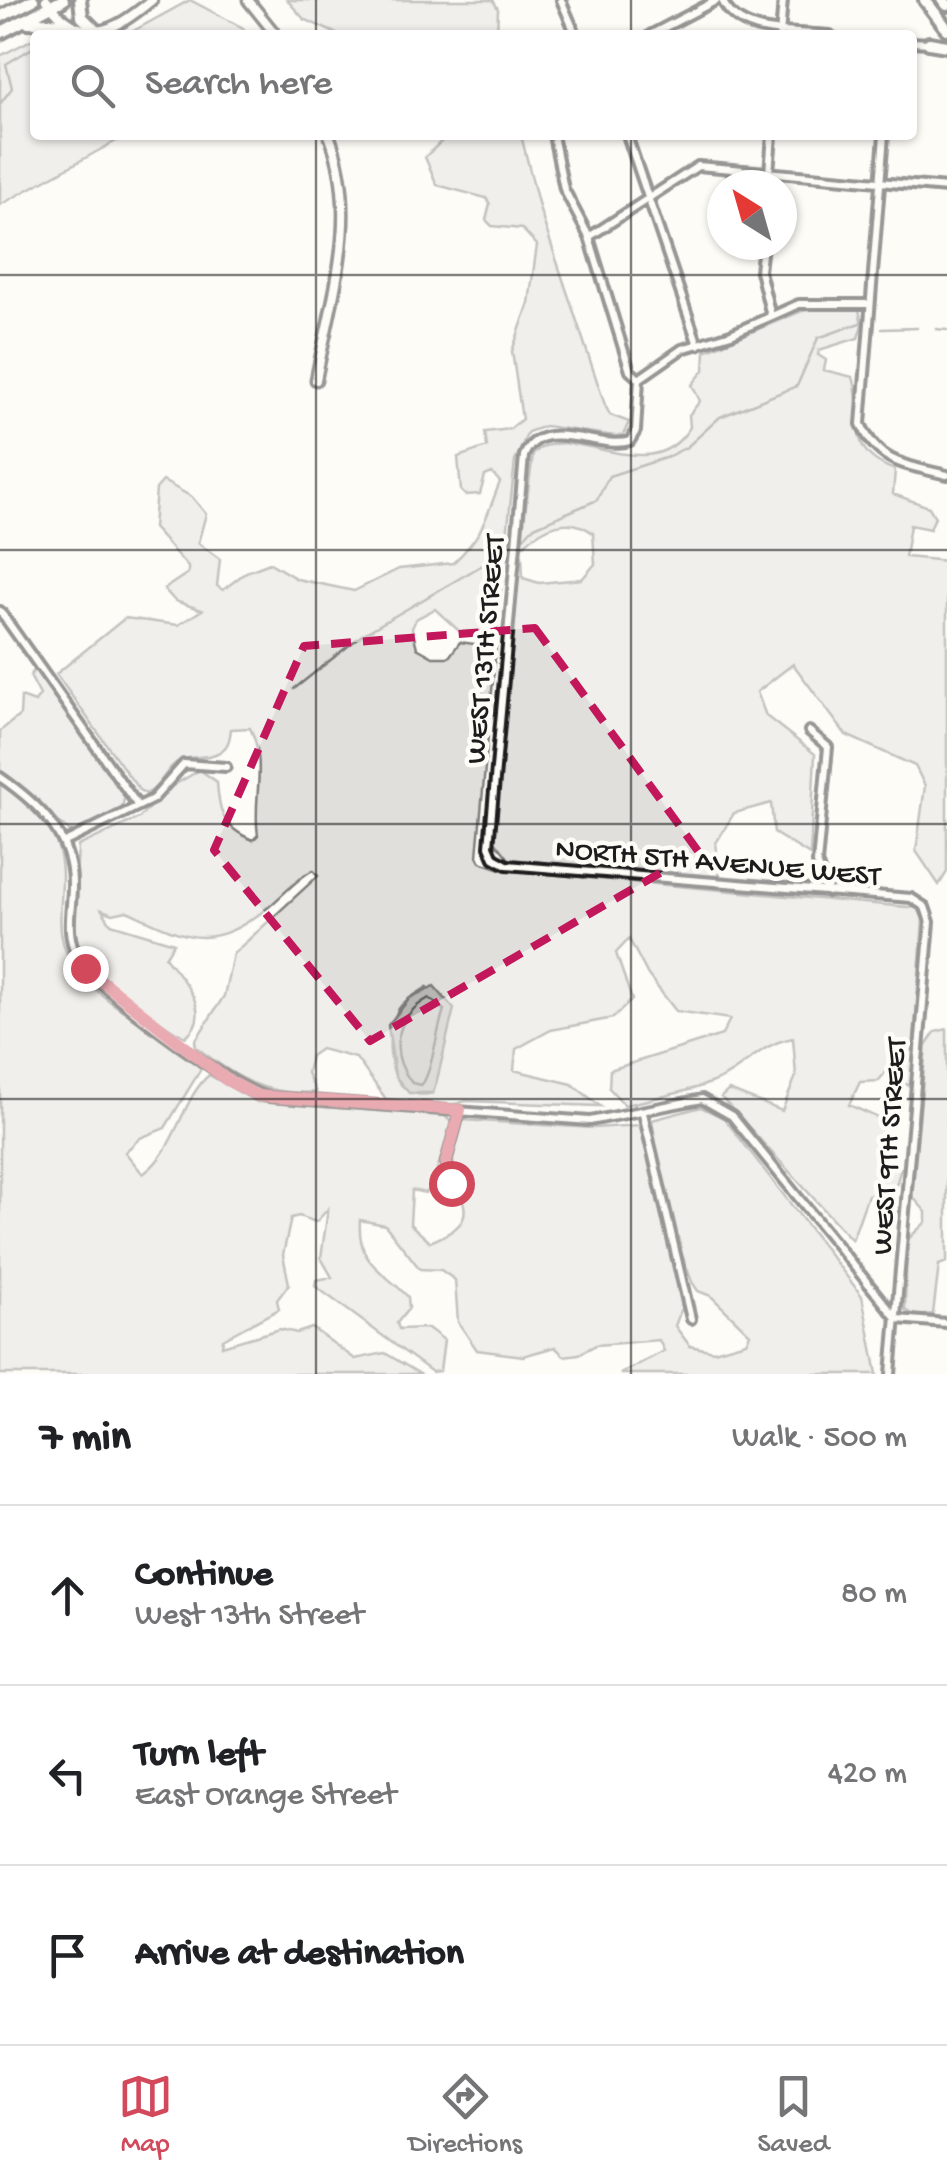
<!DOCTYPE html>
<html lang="en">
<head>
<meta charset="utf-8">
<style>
	:root { --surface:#fff; --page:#f2f2f2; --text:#202124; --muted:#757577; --line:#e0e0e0; --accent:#d1495b }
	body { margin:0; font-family:"Gochi Hand",sans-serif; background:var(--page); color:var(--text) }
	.compass { position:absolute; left:707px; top:170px; width:90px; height:90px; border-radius:50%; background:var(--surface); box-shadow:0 2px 8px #0004; rotate:323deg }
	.stop { position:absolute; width:30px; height:30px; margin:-22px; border:8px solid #d1495b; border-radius:50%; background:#fff }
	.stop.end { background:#d1495b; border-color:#fff; box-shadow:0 2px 10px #0008 }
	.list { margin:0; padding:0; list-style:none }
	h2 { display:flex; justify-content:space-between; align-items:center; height:130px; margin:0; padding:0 40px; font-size:42px }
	h2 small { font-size:32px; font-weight:400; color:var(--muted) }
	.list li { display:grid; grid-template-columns:65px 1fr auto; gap:30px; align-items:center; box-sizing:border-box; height:180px; padding:0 40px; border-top:2px solid var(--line) }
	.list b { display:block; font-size:38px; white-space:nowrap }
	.list p { margin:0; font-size:32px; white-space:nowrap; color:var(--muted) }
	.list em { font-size:32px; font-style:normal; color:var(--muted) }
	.icon { flex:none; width:55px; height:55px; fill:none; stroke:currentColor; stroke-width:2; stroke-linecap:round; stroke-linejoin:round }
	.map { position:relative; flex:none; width:947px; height:1374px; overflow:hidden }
	.search { position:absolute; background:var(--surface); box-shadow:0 2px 8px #0004; left:30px; right:30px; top:30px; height:110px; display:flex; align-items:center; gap:25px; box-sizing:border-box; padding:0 35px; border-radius:10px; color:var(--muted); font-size:38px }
	.sheet { height:670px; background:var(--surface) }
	nav { display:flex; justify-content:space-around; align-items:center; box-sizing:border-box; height:140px; border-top:2px solid var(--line); background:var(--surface); font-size:28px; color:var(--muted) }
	nav a { display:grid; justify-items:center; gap:5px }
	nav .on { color:var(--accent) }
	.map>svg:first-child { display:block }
	.green { fill:#e0dfdb; stroke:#7e7e7c; stroke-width:2.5; fill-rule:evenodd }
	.water { fill:#b7b6b2; stroke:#797876; stroke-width:2.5 }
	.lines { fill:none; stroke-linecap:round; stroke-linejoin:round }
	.shore { stroke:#5a5a58; stroke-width:2.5 }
	.stream { stroke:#797876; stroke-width:2.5 }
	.minor-casing { stroke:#1c1c1c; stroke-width:14 }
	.tertiary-casing { stroke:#1c1c1c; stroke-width:15 }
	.trunk-casing { stroke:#1c1c1c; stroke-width:18 }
	.minor { stroke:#fdfcf7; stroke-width:6 }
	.tertiary { stroke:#fdfcf7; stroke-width:8 }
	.trunk { stroke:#fdfcf7; stroke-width:10 }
	.route { stroke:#d1495b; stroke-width:12 }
	.marked { fill:none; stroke:#c2185b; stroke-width:8; stroke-dasharray:20 12; stroke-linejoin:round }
	.grid { fill:none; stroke:#1c1c1c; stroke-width:2.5; stroke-opacity:0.55 }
	.labels { text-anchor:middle; stroke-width:9; stroke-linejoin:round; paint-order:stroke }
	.street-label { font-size:30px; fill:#1c1c1c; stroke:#fdfcf7 }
</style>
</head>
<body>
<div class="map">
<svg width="947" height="1374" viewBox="0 0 947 1374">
	<rect width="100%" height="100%" fill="#fdfcf7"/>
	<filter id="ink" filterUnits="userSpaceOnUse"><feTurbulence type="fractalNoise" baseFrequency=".01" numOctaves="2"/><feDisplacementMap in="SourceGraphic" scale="20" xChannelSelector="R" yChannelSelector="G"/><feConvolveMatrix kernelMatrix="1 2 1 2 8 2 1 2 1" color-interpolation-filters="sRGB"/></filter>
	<g filter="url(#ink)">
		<path class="green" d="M 190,0 L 243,28 L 247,35 L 126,35 Z
			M 287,0 L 493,0 L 498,9 L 497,35 L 339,35 L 304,19 Z
			M 35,38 L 35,135 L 127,135 L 0,205 L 0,56 Z
			M 448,135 L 521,135 L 540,211 L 605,405 L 610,415 L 629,422 L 623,435 L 615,436 L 545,426 L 528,432 L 515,461 L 497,628 L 493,632 L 459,631 L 435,609 L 416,619 L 412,628 L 417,648 L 433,657 L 449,657 L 460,642 L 496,647 L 477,856 L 480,862 L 504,870 L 918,908 L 923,919 L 911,1083 L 909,1086 L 887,1071 L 878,1081 L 860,1082 L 849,1105 L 883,1120 L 881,1157 L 901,1168 L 895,1189 L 868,1195 L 852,1240 L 721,1097 L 729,1090 L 782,1111 L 796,1076 L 793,1038 C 757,1045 748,1067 718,1080 C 689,1092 656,1098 625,1105 L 609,1088 L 610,1070 L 722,1035 L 730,1019 L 676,1011 L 648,975 L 629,939 L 616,953 L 632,1000 L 613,1018 L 551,1030 L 516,1049 L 514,1070 L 572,1084 L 600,1106 L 466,1101 L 452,1105 L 386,1099 L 356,1058 L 321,1049 L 311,1056 L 307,1073 L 316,1092 C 265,1097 235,1077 196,1047 L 195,1041 L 224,996 L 233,954 L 318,876 L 313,870 C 299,877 284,894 271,905 C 211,954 188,939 127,911 L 113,914 L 102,910 L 111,924 L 174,943 L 165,957 C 182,979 216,1013 185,1037 C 156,1021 83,972 77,939 C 71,910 77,875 78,846 L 139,818 L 167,789 L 200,770 L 217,782 C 219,813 223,828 253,840 L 258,835 C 252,798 268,764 250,728 L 231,729 C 230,737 229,746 221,751 C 211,759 193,755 181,760 C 165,767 162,787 146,794 L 139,790 L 56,674 L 125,618 L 178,625 L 202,610 L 175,601 L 164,589 L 188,573 L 188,567 L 153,528 L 156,489 L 163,481 L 192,497 L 206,514 L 198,543 L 220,559 L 217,586 L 223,590 L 246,572 L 270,563 L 297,579 L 354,591 L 399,569 L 453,563 C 485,533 485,519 500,482 L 492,473 L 485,476 L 480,494 L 465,495 L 461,491 L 458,457 L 487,447 L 485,432 L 510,429 L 522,419 L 512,351 L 529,303 L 537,245 L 522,229 L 492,226 L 486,220 L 490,204 L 486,198 L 437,185 L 425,157 ZM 427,987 L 450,1022 C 439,1045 442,1069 433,1093 C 388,1105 382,1041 397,1012 C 403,1000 417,994 427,987 Z
			M 830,307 L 859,309 L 862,325 L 858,338 L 819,350 L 818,355 L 826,360 L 824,370 L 853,377 C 866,413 840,451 895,470 L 893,494 L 929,507 L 935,517 L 930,529 L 910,525 L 905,557 L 947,561 L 947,872 L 939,885 L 916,851 L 925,786 L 915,766 L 846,735 L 793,664 L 757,692 L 766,716 L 815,754 L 810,855 L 774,833 L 771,803 L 734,813 L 716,843 L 720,879 L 509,859 L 494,840 L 517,553 L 522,556 L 523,578 L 539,583 L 582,579 L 595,564 L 593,533 C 569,514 543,527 524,545 L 521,543 L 533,454 C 569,417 650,493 690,427 L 689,415 L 700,401 L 692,385 L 704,370 L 705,351 L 802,311 Z
			M 35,669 L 125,795 L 122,808 C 109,816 86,831 71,832 C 66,832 22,782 0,770 L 0,731 L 20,715 L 21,697 L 35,702 L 40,695 L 30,676 Z
			M 0,783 C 109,850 31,911 76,969 C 108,1010 165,1032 201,1069 L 165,1128 L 140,1138 L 125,1152 L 143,1174 C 176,1151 182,1098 209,1075 L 257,1102 L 445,1116 L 453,1124 L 437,1169 L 440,1179 L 425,1193 L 412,1190 L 410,1224 L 430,1242 C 490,1218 454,1201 453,1159 C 452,1146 458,1132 462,1120 L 593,1128 L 640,1125 L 682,1307 L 675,1326 L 690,1346 L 714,1351 L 746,1342 L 750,1334 L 711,1296 L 698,1291 L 692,1282 L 667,1214 L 652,1120 L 701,1107 L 724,1118 L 862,1296 L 877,1374 L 620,1374 L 664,1351 L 659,1340 L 596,1345 L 579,1354 L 564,1356 L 555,1347 L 523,1356 L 477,1350 L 458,1322 L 455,1280 L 441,1270 L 420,1269 L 385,1225 L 360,1220 C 357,1265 382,1269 408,1297 L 409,1308 L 397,1323 L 399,1329 L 428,1328 L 444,1340 L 440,1371 L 432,1372 L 315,1286 L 316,1280 L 332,1277 L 321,1258 L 328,1209 L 316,1222 L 299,1216 L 291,1218 L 283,1255 L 289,1284 L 277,1300 L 279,1309 L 223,1339 L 222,1346 L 280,1329 L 297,1333 L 312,1328 L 355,1359 L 385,1353 L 420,1374 L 0,1374 Z
			M 947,1029 L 947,1262 L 939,1265 L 933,1314 L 917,1316 L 905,1310 L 907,1240 L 926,1222 L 926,1212 L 912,1196 L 926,1046 L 935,1032 Z"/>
		<path class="water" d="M 434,986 L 454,1009 C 446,1038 442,1065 433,1093 L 409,1093 L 395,1076 L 388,1025 L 410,998 Z"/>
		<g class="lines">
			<path class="shore" d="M 429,998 L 444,1010 C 437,1029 431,1077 421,1085 L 412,1083 C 387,1052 396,1016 429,998 Z"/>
			<path class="stream" d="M 0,104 L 12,88 L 6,64 L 34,47
				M 882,329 L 917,328
				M 936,329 L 947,330
				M 523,538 L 532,528 L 597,500 L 609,476 L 665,458 L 687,447 L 720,417 L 797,386 L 818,338 L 860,323
				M 294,689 L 362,635 L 498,556"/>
			<defs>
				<path id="minor" d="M 561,0 L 576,35
					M 722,0 C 739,38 793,31 830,35
					M 650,35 L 717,0
					M 780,35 L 783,0
					M 912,42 L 929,43
					M 553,135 L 564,189 L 589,237 L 630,371 L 639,379
					M 627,135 L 698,345
					M 884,135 L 861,424 C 879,465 908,465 947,475
					M 768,185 L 772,135
					M 589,237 L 698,166 L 947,188
					M 763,245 L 760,271 L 771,316
					M 639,379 L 636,431 L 630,441 C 599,451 541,414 524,456 L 489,846 L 494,858 L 507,865 L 911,898 L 925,907 L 930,922 L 891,1374
					M 639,379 L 682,349 L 731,334 L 799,304 L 869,304
					M 0,611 L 138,806
					M 809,731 L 828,747 L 817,863 L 828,892
					M 0,777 C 39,804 73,836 72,886 C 72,910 65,931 76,954 C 91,986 235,1092 270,1097 L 590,1121 L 702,1099 L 732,1116 L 897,1319 L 947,1323
					M 65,842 L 153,799 L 184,764 L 226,767
					M 643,1113 L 691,1319
					M 451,1183 L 446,1162 L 460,1111"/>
				<path id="tertiary" d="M 46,0 C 83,49 112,33 152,0
					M 248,0 L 276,35
					M 316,380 C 331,299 361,215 329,135"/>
				<path id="trunk" d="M 80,0 L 82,17 L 97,32
					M 925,0 L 947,29
					M 943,0 L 947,5
					M 0,17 L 33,0
					M 28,22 L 69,24
					M 0,33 L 63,0
					M 929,43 L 947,46"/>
			</defs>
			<use href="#minor" class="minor-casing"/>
			<use href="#tertiary" class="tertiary-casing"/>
			<use href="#trunk" class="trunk-casing"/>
			<use href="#minor" class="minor"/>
			<use href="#tertiary" class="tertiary"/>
			<use href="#trunk" class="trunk"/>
		</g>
	</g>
	<g class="lines" filter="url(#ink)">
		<path class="route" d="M 85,968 L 227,1080 L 258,1096 L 460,1110 L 446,1162 L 451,1183"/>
	</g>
	<path d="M0 0H947V1374H0ZM 535,628 L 698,851 L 370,1041 L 214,850 L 304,646 Z" fill="#fdfcf7" fill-opacity=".55" fill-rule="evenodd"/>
	<path class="marked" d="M 535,628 L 698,851 L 370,1041 L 214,850 L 304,646 Z"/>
	<path class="grid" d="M 316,0 L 316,35M 631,0 L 631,35M 316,135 L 316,1374M 631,135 L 631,1374M 0,275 L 947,275M 0,550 L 947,550M 0,824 L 947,824M 0,1099 L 947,1099"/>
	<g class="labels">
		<g class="street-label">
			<text transform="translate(483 649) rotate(-85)" y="10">WEST 13TH STREET</text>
			<text transform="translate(718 860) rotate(5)" y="10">NORTH 5TH AVENUE WEST</text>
			<text transform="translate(887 1146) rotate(-86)" y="10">WEST 9TH STREET</text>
		</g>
	</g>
</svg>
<svg class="compass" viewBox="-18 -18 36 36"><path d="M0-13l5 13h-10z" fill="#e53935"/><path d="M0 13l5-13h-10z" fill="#757577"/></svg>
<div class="stop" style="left:451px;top:1183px"></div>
<div class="stop end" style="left:85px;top:968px"></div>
<div class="search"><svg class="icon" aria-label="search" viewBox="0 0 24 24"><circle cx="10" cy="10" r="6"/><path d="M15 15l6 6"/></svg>Search here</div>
</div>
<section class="sheet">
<h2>7 min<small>Walk · 500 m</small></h2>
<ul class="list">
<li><svg class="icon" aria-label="ahead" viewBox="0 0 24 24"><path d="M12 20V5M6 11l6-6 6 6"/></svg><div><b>Continue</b><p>West 13th Street</p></div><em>80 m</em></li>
<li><svg class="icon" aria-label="left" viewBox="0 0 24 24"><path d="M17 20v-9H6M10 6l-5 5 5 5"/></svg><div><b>Turn left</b><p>East Orange Street</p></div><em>420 m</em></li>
<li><svg class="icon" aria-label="arrive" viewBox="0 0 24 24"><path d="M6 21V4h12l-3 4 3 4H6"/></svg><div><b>Arrive at destination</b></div></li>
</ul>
</section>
<nav>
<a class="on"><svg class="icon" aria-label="map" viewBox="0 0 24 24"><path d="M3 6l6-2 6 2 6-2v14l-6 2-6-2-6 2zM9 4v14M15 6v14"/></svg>Map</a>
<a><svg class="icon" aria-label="directions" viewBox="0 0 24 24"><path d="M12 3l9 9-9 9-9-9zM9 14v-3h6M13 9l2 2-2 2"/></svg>Directions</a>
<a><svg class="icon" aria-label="saved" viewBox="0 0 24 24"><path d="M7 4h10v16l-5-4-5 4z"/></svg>Saved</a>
</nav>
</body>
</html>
